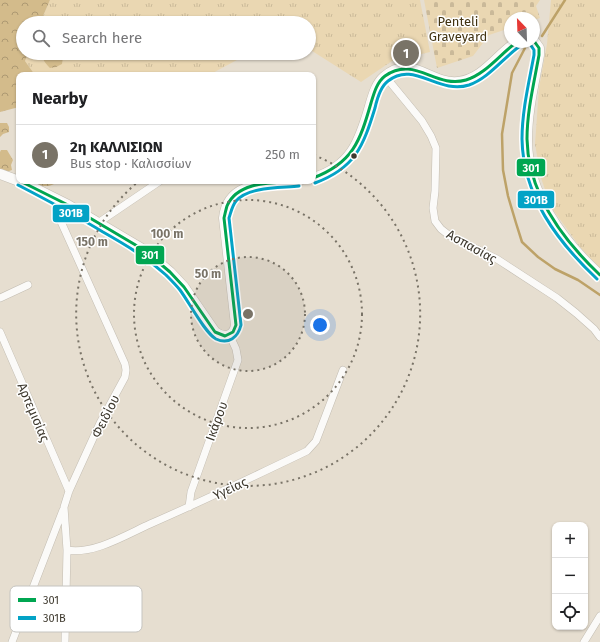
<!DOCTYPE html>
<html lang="en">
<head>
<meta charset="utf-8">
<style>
	:root { --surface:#fff; --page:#f2f2f2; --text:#202124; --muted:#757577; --line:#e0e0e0; --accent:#797367 }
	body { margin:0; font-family:"Fira Sans",sans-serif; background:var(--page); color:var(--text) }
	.controls { position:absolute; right:12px; bottom:12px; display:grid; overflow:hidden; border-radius:8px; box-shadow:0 1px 3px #0004 }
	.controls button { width:36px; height:36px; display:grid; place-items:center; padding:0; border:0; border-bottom:1px solid var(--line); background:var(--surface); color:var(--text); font:20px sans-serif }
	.compass { position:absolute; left:504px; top:12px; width:36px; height:36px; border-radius:50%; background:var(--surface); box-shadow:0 1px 3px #0004; rotate:337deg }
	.you { position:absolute; left:320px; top:325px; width:14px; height:14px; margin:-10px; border:3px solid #fff; border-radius:50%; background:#1a73e8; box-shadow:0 0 0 6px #1a73e833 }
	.badge { display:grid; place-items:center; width:26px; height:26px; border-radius:50%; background:var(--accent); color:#fff; font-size:13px; font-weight:700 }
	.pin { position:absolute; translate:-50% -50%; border:2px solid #fff; box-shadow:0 1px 4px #0006 }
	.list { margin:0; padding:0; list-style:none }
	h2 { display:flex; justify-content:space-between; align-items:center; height:52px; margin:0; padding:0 16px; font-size:17px }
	h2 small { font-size:13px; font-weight:400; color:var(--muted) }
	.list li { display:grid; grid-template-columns:26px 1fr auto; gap:12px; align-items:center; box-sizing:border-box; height:60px; padding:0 16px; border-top:1px solid var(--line) }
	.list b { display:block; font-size:15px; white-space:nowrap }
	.list p { margin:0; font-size:13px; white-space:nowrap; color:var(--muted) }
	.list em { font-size:13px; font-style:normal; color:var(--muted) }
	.icon { flex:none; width:22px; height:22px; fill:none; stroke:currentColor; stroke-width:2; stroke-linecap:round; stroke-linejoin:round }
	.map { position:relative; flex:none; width:600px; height:642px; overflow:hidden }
	.search { position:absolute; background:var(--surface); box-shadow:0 1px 3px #0004; left:16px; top:16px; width:300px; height:44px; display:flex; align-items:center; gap:10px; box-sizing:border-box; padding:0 14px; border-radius:22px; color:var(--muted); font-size:15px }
	.panel { position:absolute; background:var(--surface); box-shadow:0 1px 3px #0004; left:16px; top:72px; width:300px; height:112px; border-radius:8px }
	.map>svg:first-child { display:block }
	.grass { fill:url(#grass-tufts) }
	.forest { fill:url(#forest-crowns) }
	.cemetery { fill:url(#cemetery-stones) }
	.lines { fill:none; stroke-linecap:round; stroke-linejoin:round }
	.stream { stroke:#bda268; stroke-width:2.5 }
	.minor-casing { stroke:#c3bdb2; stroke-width:8 }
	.secondary-casing { stroke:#c3bdb2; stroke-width:11 }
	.minor { stroke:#fbfaf8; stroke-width:7 }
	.secondary { stroke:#fbfaf8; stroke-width:10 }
	.bus-1-casing { stroke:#fff; stroke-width:6 }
	.bus-2-casing { stroke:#fff; stroke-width:6 }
	.bus-1 { stroke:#00a651; stroke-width:3 }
	.bus-2 { stroke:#03a3c6; stroke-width:3 }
	.ring { fill:none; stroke:#797367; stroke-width:2; stroke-dasharray:2 4 }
	.bus-dot { fill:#3e392e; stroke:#fff; stroke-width:1.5 }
	.labels { text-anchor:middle; stroke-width:3; stroke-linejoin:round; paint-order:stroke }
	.park-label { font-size:13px; fill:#423311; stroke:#fff }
	.street-label { font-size:13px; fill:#3e392e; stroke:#fff }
	.key { fill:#fff; stroke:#c5c4c0; stroke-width:1 }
	.key-label { font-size:11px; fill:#3e392e }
	.centre { fill:#797367; stroke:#fff; stroke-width:2 }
	.ring-label { font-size:12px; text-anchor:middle; font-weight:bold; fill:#797367; stroke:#fff; stroke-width:3; stroke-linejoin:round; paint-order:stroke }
	.line-badge { stroke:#fff; stroke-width:1.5 }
	.badge-label { font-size:11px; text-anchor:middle; font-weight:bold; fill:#fff }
</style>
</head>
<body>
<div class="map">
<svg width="600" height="642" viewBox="0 0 600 642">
	<defs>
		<pattern id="grass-tufts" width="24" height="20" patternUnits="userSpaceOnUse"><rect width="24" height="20" fill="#ead7b2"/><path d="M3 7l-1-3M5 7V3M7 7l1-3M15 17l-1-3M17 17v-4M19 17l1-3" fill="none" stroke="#cab999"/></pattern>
		<pattern id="forest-crowns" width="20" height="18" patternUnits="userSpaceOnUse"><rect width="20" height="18" fill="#d3bb8b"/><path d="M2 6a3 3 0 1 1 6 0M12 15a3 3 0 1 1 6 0" fill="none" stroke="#ad9972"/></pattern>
		<pattern id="cemetery-stones" width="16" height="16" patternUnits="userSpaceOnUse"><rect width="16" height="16" fill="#ead7b2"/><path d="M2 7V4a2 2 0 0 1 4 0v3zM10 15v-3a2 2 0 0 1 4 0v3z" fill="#cab999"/></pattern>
	</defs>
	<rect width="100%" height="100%" fill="#e6ded0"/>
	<path class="grass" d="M 50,0 L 420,0 L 430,52 L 392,61 L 361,82 L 309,49 L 309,23 L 40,23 Z
		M 551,0 L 600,0 L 600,268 L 580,247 L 551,207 L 541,178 L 535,144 L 539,88 L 547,44 Z
		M 28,53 L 250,53 L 209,75 L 35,75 L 25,61 Z"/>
	<path class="forest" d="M 0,0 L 50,0 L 40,23 L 23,23 L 23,53 L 28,53 L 25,61 L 35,75 L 19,75 L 19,107 L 0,112 Z
		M 43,53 L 79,53 L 79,58 L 73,59 L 68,55 L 63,57 L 62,64 L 56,67 L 50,68 C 46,64 41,59 43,53 Z
		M 0,123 L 7,123 L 9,127 L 9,132 L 3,134 L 0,137 Z
		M 1,150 L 7,150 L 13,160 L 11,165 L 12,170 L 6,172 L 0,169 L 0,152 Z
		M 27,181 L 54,181 L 54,184 C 44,189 37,184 27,181 Z"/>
	<path class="cemetery" d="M 424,0 L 540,0 L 536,6 L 540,18 L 534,20 L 534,18 L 510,18 L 510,28 L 489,35 L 473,56 L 437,68 Z"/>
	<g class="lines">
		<path class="stream" d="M 542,36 L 565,0
			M 525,48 L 512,73 L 502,134 L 503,170 L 508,196 L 516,223 L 522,242 L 538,257 L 555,269 L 578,280 L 600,295"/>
		<defs>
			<path id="minor" d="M 385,76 L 422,121 L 431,136 L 436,148 L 435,191 L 433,208 L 435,221 L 441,229 L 450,236 L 497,259 L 557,298 L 576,313 L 594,329 L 600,337
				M 98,223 L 160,181
				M 0,298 L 28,285
				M 0,332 L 69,491
				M 189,507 L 191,492 L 238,360 L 236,349 L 230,336
				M 67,550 C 93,555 126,535 150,524 C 203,501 255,476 307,451 L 316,441 L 343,370
				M 12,642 L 63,510
				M 65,642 L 67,550 L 64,507 L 69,491 L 100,423 L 125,377 L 126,370 L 125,364 L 58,215 L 59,211 L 68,205
				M 584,642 L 600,616"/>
			<path id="secondary" d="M 534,41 L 539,48 L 539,55 C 534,83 527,111 527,140 C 527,193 562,241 600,275
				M 0,174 L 19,181
				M 313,178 C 351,167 360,141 370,106 C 373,96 376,84 384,77 C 412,53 430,85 458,82 C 484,79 497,54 517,42
				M 20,181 L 68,205 L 144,250 L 170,272 L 184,287 L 215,332 C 224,339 234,337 236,325 L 224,218 C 228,179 270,185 299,181"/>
		</defs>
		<use href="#minor" class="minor-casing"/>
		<use href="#secondary" class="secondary-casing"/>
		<use href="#minor" class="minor"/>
		<use href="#secondary" class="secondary"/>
		<defs>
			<path id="bus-1" d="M 534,41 L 539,48 L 539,55 C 534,83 527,111 527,139 C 528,194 562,239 600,275
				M 313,178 C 353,163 360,141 371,103 C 374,93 377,82 385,76 C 415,55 435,89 466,80 C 486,74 500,54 517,42
				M 20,181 L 68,205 L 144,250 L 170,272 L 184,287 L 215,332 L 225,336 L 233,332 L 236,325 L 224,218 C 225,214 226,209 227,206 C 238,180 276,183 299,181"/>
			<path id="bus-2" d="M 530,44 L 534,50 L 534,55 C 529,82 522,111 522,139 C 523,196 557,241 597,279
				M 315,183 C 355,168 363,147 375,108 C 377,99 380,87 388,81 C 414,60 438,95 469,85 C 489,78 503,58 520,46
				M 18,185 C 47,200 75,215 103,232 C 126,245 146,257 166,275 C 171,280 176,285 180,290 C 189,302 205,333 216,339 C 229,345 238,337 241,325 L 229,218 C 231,212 232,206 236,201 C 249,186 282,188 299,186"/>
		</defs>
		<use href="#bus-1" class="bus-1-casing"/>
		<use href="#bus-2" class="bus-2-casing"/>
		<use href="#bus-1" class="bus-1"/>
		<use href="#bus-2" class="bus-2"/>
	</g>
	<circle cx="248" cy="314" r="57" fill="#797367" fill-opacity=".12"/>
	<g class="ring">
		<circle cx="248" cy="314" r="57"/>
		<circle cx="248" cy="314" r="114"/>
		<path d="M314 155A172 172 0 1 1 139 181"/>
	</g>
	<circle class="bus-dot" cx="354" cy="156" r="3.5"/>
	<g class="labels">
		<g class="park-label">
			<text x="458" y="26">Penteli<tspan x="458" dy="15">Graveyard</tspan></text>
		</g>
		<g class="street-label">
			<text transform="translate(472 246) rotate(29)" y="5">Ασπασίας</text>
			<text transform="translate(34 412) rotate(67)" y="5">Αρτεμισίας</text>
			<text transform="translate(105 416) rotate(-63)" y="5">Φειδίου</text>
			<text transform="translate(216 421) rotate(-70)" y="5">Ικάρου</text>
			<text transform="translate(230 488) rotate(-25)" y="5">Υγείας</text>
		</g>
	</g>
	<rect x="10" y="586" width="132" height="46" rx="6" class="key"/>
	<rect x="18" y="598" width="18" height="4" fill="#00a651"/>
	<rect x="18" y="616" width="18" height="4" fill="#03a3c6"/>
	<g class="key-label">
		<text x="43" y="604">301</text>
		<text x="43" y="622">301B</text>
	</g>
	<circle cx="248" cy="314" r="6" class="centre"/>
	<g class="ring-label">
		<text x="167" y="238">100 m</text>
		<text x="92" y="246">150 m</text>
		<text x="208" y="278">50 m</text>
	</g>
	<g class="line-badge">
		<rect x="516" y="158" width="30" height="19" rx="4" fill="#00a651"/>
		<rect x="517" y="190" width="38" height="19" rx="4" fill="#03a3c6"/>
		<rect x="52" y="204" width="38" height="19" rx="4" fill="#03a3c6"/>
		<rect x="135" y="245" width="30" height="20" rx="4" fill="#00a651"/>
	</g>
	<g class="badge-label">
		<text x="531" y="172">301</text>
		<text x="536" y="204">301B</text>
		<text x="71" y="217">301B</text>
		<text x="150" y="259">301</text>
	</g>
</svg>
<div class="controls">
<button>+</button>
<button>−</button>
<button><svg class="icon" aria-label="locate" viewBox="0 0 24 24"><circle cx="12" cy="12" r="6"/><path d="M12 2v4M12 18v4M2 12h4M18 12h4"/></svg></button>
</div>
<svg class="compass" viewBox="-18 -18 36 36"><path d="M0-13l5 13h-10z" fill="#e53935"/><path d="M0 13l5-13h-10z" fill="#757577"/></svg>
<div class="you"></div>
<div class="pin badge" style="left:406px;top:53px">1</div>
<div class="search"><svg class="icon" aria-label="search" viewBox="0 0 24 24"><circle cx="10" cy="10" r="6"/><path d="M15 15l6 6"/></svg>Search here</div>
<section class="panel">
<h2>Nearby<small></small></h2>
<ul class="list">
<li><span class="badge">1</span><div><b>2η ΚΑΛΛΙΣΙΩΝ</b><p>Bus stop · Καλισσίων</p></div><em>250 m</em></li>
</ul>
</section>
</div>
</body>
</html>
